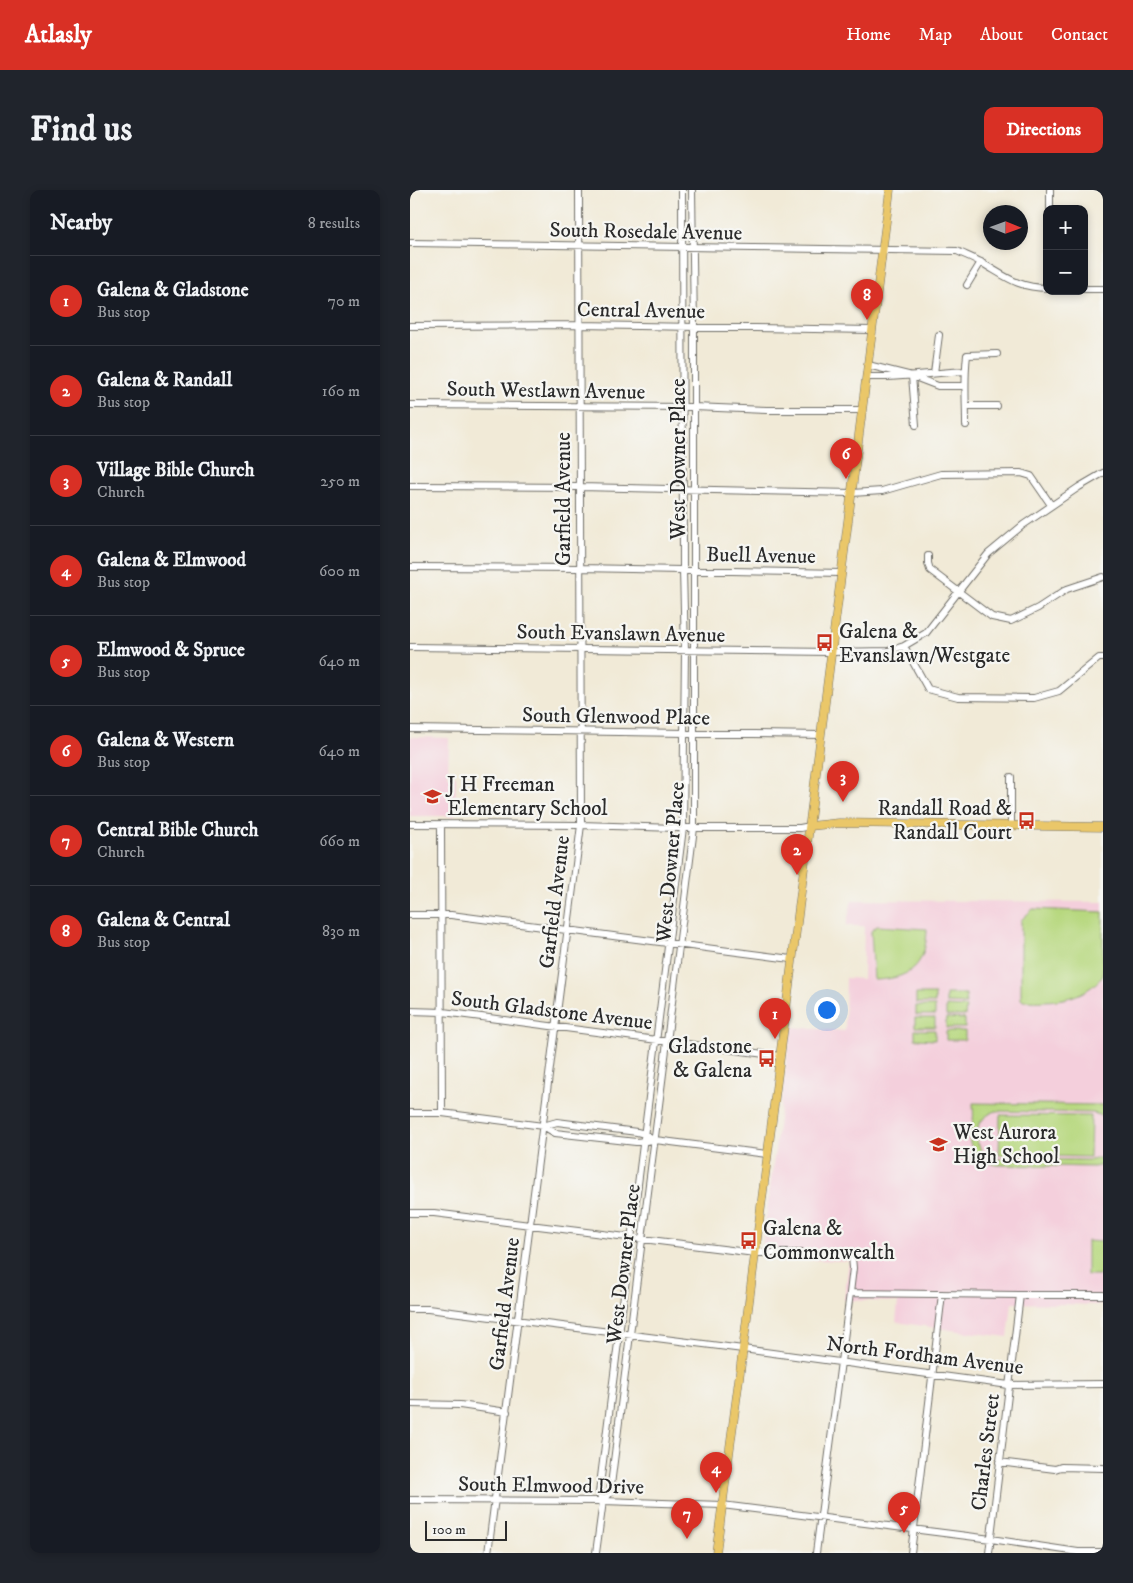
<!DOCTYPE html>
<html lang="en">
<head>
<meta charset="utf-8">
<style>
	:root { --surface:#171b24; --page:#20242c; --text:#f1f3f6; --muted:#9ea1a6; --line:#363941; --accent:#d93025 }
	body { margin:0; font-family:"IM FELL DW Pica",serif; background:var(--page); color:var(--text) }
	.controls { position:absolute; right:15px; top:15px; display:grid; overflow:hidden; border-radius:10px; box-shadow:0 2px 8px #0003 }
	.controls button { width:45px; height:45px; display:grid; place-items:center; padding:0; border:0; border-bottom:1px solid var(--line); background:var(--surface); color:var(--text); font:25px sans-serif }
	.compass { position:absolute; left:573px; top:15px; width:45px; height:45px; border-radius:50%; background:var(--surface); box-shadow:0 2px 8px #0003; rotate:91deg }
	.scale { position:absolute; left:15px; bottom:12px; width:82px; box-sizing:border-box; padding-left:5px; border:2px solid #2b2b2b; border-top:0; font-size:14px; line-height:18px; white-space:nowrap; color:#2b2b2b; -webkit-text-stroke:4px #f6f6f2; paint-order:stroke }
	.you { position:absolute; left:416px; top:819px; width:18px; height:18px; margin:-12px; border:4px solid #fff; border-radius:50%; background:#1a73e8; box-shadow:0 0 0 8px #1a73e833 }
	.badge { display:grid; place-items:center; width:32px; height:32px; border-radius:50%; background:var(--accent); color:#fff; font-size:16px; font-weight:700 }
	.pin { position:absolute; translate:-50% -41px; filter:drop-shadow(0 1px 2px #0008) }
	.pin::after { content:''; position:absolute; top:26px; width:18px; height:15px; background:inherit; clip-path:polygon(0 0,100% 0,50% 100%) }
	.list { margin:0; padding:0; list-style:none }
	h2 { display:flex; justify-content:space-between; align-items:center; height:65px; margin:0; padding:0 20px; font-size:21px }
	h2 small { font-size:16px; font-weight:400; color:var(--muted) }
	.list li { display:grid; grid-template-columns:32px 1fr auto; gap:15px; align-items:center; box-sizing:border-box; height:90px; padding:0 20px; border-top:1px solid var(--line) }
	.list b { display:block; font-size:19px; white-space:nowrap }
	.list p { margin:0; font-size:16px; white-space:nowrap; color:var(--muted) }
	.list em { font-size:16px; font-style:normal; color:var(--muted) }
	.map { position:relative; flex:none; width:693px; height:1363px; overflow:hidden; border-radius:10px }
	header { display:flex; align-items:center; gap:30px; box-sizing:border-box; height:70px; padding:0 25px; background:var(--accent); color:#fff }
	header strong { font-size:24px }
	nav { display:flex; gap:28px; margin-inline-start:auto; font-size:18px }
	.intro { display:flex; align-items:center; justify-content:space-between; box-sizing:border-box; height:120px; padding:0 30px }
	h1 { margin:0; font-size:35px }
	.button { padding:12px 22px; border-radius:10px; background:var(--accent); color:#fff; font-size:18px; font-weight:700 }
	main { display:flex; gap:30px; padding:0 30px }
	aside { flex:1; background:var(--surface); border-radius:10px; box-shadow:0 2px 8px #0003 }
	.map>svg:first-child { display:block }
	.built { fill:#f4cfdc }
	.green { fill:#b7d87f; stroke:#718255 }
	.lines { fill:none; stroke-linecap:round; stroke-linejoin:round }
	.minor-casing { stroke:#706e67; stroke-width:8 }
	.major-casing { stroke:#706e67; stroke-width:9 }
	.minor { stroke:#fff; stroke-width:6 }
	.major { stroke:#eac769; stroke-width:8 }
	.labels { text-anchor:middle; stroke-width:4.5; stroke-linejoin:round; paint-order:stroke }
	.street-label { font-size:21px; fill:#2b2b2b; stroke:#f6f6f2 }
	.poi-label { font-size:21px; fill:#2b2b2b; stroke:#f6f6f2; text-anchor:start }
</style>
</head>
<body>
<header>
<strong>Atlasly</strong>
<nav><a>Home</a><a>Map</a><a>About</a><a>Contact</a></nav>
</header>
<div class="intro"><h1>Find us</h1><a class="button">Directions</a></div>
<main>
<aside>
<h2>Nearby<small>8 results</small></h2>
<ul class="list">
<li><span class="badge">1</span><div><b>Galena &amp; Gladstone</b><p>Bus stop</p></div><em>70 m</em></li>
<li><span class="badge">2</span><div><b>Galena &amp; Randall</b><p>Bus stop</p></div><em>160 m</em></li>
<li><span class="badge">3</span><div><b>Village Bible Church</b><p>Church</p></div><em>250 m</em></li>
<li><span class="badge">4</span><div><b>Galena &amp; Elmwood</b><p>Bus stop</p></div><em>600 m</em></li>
<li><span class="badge">5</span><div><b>Elmwood &amp; Spruce</b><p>Bus stop</p></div><em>640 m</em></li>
<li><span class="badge">6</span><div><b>Galena &amp; Western</b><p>Bus stop</p></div><em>640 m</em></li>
<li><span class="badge">7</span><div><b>Central Bible Church</b><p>Church</p></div><em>660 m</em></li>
<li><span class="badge">8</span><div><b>Galena &amp; Central</b><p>Bus stop</p></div><em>830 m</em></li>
</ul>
</aside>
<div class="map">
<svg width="693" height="1363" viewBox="0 0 693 1363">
	<rect width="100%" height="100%" fill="#f6f6f2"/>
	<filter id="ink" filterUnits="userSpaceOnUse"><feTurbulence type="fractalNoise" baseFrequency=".02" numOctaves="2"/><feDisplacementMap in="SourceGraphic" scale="10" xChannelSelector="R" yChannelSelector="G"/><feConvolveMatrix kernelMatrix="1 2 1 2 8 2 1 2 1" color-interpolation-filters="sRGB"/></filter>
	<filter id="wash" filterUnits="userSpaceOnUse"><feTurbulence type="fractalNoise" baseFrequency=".0096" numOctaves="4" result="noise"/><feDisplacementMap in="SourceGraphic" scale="20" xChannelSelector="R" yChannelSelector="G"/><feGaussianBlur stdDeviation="1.12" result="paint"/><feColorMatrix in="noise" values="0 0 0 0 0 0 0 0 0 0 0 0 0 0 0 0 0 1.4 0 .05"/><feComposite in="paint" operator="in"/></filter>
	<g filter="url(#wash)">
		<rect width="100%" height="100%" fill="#f1ead7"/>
		<path class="built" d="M 0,547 L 39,548 L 38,586 L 46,586 L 45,626 L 0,626 Z
			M 442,710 L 693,712 L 693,1115 L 602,1113 L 598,1147 L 541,1140 L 486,1132 L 488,1112 L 434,1110 L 439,1071 L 351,1068 L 381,837 L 435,841 L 436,788 L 453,789 L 454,736 L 436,736 Z"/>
		<path class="green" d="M 623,719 L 693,722 L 693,786 C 672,811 643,812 613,811 L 611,809 L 611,730 Z
			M 467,736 L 517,739 C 516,776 500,789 464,790 L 461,741 Z
			M 506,804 L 525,804 L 525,813 L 506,813 Z
			M 536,804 L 556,804 L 556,814 L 536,813 Z
			M 506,816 L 525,816 L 525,825 L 506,825 Z
			M 536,816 L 556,817 L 555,826 L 536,826 Z
			M 505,828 L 525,828 L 525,837 L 505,837 Z
			M 536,828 L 555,829 L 555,838 L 536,838 Z
			M 505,840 L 525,840 L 525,850 L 505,849 Z
			M 536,841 L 555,841 L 555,850 L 536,850 Z
			M 563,913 L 693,915 L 693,926 L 683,923 L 586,921 C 560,930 560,961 586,969 L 681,970 L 693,967 L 693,975 L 684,977 L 587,975 C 572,973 559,961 559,945 C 559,940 562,935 563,930 C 564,924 563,919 563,913 Z
			M 590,925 L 681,926 L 680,967 L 589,965 Z
			M 677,1051 L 693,1052 L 693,1085 L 677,1085 Z"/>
	</g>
	<g filter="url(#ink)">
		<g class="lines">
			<defs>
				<path id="minor" d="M 640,18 L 640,0
					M 0,53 L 547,61 C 555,65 564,68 572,73 C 595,86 608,98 637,98
					M 557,95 L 571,72
					M 674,99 L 693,99
					M 0,136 L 170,135 L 462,140
					M 458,175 L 502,186 L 528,196 L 554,196
					M 524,183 L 529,145
					M 502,186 L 506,235
					M 457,187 C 490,188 522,183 555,181
					M 0,215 L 284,217 L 356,220 L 452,220
					M 556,216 L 587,216
					M 556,235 C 556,211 554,188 557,165 L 587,164
					M 0,296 L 170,297 L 442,303 L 472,301 L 531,284 L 611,283 L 621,286 L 641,315
					M 518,366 L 518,373 L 520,380 L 582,427 L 601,431 L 628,418 L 657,399 L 693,387
					M 0,377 L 170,378 L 431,383
					M 494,456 L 518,499 L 548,507 L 624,508 L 649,501 L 689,468 L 693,468
					M 0,457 L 421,462 L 478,461 L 494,456 L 516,443 L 578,364 L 613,335 L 669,297 L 693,283
					M 0,539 L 411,545
					M 0,634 L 171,635 L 266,638 L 390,638 L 400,636
					M 31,635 L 32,923
					M 601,635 L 601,587
					M 0,725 L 41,725 L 381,769
					M 0,821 L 33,822 L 370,866
					M 0,923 L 32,923 L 133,936 L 147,932 L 227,942 L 235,944 L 245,950
					M 133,936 L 145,943 L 226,952 L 245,950 L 357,964
					M 0,1023 L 24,1023 L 345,1063 L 404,1063 L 433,1064 L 442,1067 L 443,1078 L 440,1103 L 406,1363
					M 440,1103 L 610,1105 L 693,1105
					M 0,1119 L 18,1119 L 333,1159 L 599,1195 L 693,1194
					M 0,1214 L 50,1215 L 97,1222
					M 589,1272 L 645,1279 L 651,1277 L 693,1278
					M 0,1310 L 193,1311 L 312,1315 L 581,1349 L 668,1362 L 693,1362
					M 193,1311 L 189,1303 L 273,638 L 275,461 L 273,380 L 272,0
					M 78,1363 L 171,635 L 169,0
					M 186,1363 L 193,1311 L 200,1303 L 284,638 L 284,138 L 282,0
					M 501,1363 L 532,1104
					M 579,1363 L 610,1105"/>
				<path id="major" d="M 400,636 L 429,633 L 693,637
					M 306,1363 L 333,1159 L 480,0"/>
			</defs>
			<use href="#minor" class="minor-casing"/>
			<use href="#major" class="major-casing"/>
			<use href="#minor" class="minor"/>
			<use href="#major" class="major"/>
		</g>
	</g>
	<defs>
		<symbol id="bus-bare" viewBox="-9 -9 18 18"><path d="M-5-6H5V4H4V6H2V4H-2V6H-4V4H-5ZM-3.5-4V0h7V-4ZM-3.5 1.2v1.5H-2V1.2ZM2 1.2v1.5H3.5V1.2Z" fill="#c8321e" stroke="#f6f6f2" stroke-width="2.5" paint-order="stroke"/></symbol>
		<symbol id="school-bare" viewBox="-9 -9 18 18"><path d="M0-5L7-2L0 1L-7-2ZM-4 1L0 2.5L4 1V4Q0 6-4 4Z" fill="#c8321e" stroke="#f6f6f2" stroke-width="2.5" paint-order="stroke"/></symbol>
	</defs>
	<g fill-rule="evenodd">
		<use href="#bus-bare" x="402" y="440" width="25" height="25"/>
		<use href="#school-bare" x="10" y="594" width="25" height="25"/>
		<use href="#bus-bare" x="604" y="618" width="25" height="25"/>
		<use href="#bus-bare" x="344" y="856" width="25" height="25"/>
		<use href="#school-bare" x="516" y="942" width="25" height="25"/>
		<use href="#bus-bare" x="326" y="1038" width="25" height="25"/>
	</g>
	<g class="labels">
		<g class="street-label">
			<text transform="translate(236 41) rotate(1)" y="7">South Rosedale Avenue</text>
			<text transform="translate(231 120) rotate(1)" y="7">Central Avenue</text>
			<text transform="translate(136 200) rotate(1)" y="7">South Westlawn Avenue</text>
			<text transform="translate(268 269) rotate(-90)" y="7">West Downer Place</text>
			<text transform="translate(153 309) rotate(-90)" y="7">Garfield Avenue</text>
			<text transform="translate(351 365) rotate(1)" y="7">Buell Avenue</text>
			<text transform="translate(211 443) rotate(1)" y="7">South Evanslawn Avenue</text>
			<text transform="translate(206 526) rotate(1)" y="7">South Glenwood Place</text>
			<text transform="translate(260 672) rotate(-85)" y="7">West Downer Place</text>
			<text transform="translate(144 712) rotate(-83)" y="7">Garfield Avenue</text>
			<text transform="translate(142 820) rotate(7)" y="7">South Gladstone Avenue</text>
			<text transform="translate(213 1074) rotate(-83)" y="7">West Downer Place</text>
			<text transform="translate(94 1114) rotate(-83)" y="7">Garfield Avenue</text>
			<text transform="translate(515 1165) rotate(7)" y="7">North Fordham Avenue</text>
			<text transform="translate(575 1262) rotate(-83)" y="7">Charles Street</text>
			<text transform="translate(141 1295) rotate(1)" y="7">South Elmwood Drive</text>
		</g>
		<g class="poi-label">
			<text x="429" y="448">Galena &amp;<tspan x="429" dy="24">Evanslawn/Westgate</tspan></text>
			<text x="37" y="601">J H Freeman<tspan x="37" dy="24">Elementary School</tspan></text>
			<text x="602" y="625" text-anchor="end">Randall Road &amp;<tspan x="602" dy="24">Randall Court</tspan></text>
			<text x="342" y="863" text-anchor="end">Gladstone<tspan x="342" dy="24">&amp; Galena</tspan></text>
			<text x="543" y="949">West Aurora<tspan x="543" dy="24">High School</tspan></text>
			<text x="353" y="1045">Galena &amp;<tspan x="353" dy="24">Commonwealth</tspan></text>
		</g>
	</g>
</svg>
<div class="controls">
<button>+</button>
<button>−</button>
</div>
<svg class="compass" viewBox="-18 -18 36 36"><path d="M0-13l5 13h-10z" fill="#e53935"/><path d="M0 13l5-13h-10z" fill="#9ea1a6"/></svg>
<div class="scale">100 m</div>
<div class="you"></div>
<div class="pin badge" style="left:365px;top:849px">1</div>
<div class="pin badge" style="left:387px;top:685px">2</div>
<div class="pin badge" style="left:433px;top:612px">3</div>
<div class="pin badge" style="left:306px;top:1303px">4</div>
<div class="pin badge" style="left:494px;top:1343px">5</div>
<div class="pin badge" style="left:436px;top:289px">6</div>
<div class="pin badge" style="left:277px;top:1349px">7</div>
<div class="pin badge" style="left:457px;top:130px">8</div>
</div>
</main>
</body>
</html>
